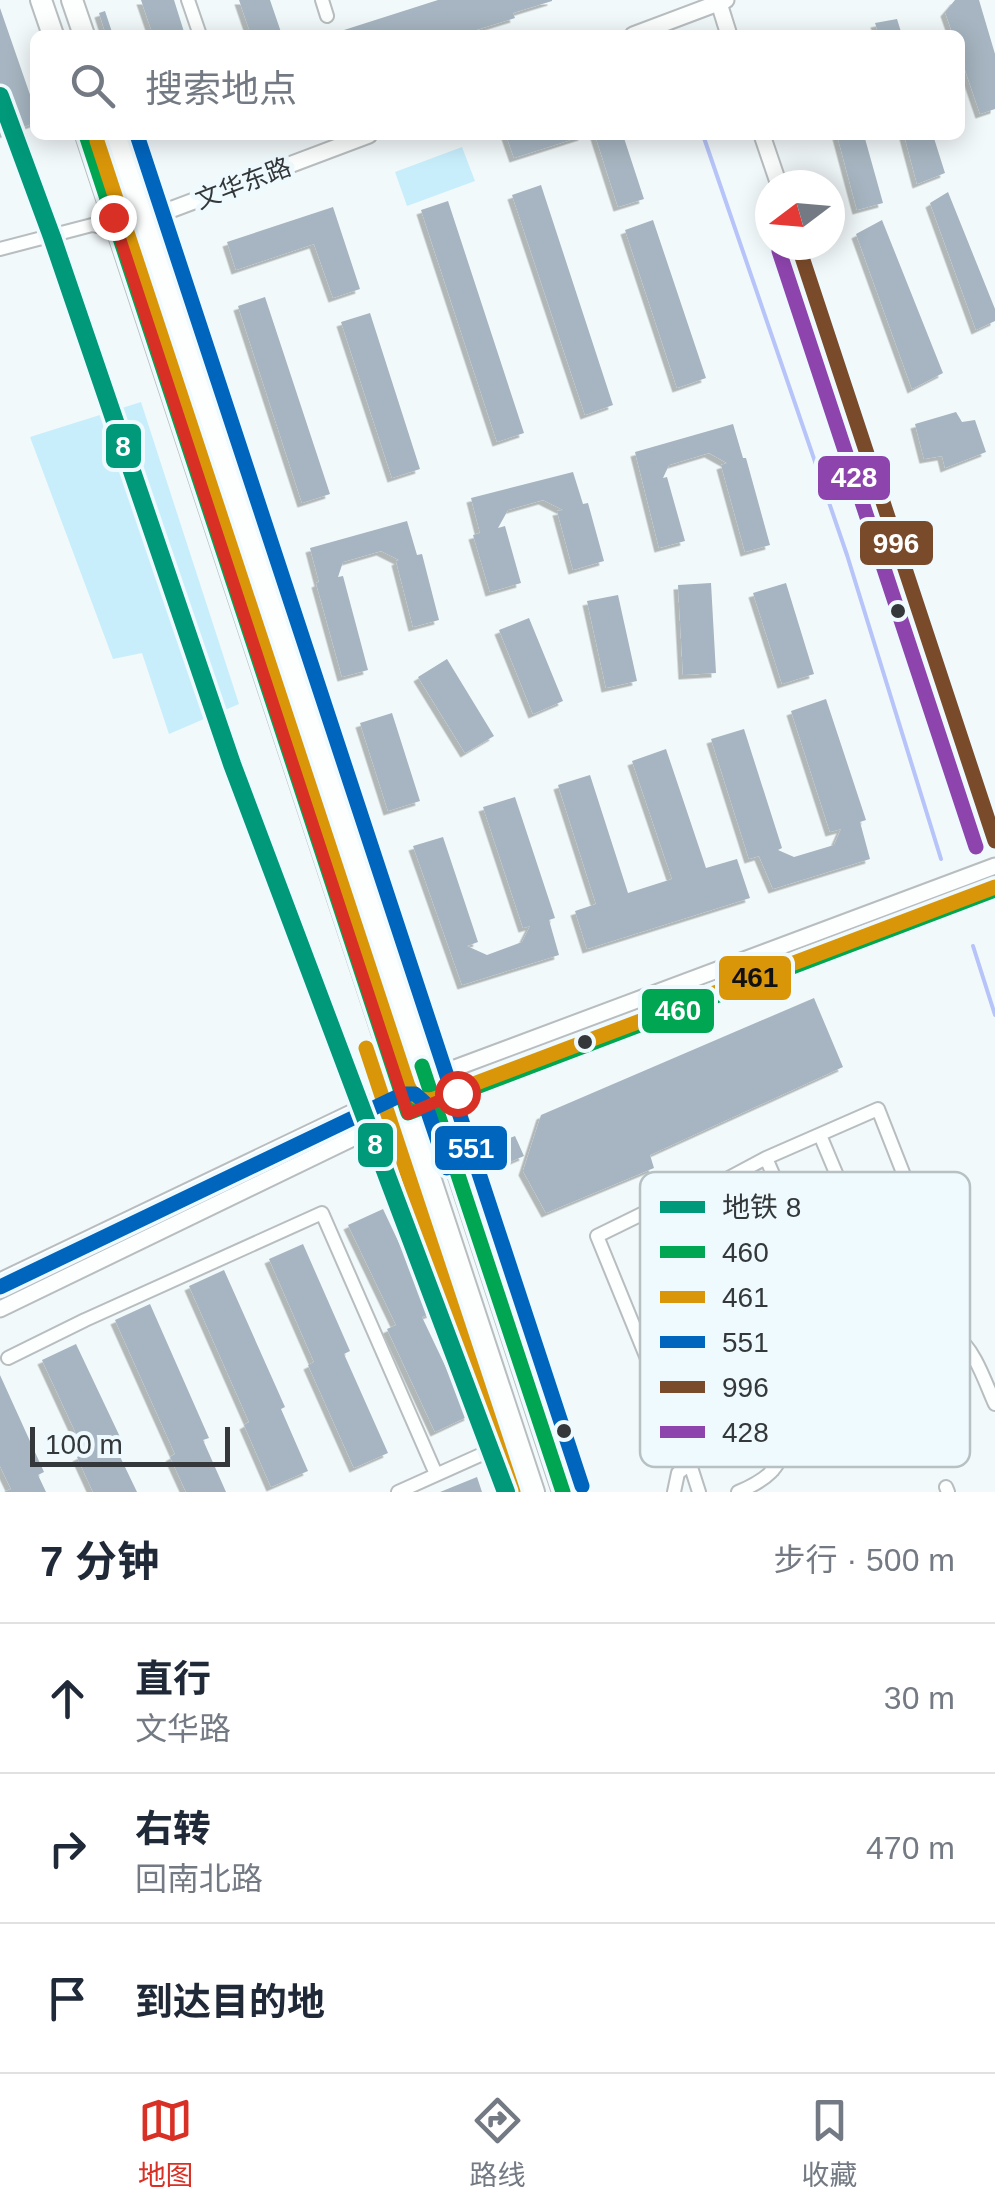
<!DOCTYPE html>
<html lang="zh">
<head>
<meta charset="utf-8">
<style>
	:root { --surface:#fff; --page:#f6f6f7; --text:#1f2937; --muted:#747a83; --line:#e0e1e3; --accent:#d93025 }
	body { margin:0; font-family:Arial,"Noto Sans SC",sans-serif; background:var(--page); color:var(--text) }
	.compass { position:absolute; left:755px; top:170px; width:90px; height:90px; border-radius:50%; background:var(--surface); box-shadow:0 5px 25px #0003; rotate:254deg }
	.scale { position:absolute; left:30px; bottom:25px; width:200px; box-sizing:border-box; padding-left:10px; border:5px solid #34383a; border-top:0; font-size:28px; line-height:35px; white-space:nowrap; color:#34383a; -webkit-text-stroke:8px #effafe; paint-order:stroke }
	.stop { position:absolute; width:30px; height:30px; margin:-22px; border:8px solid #d93025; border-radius:50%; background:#fff }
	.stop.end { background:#d93025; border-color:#fff; box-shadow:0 2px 10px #0008 }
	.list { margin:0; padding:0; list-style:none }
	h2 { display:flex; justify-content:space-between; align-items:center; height:130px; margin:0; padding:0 40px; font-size:42px }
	h2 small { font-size:32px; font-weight:400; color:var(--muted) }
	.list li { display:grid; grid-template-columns:65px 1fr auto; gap:30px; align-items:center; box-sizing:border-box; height:150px; padding:0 40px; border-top:2px solid var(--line) }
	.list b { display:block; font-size:38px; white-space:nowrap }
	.list p { margin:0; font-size:32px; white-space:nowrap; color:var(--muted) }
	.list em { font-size:32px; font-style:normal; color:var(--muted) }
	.icon { flex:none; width:55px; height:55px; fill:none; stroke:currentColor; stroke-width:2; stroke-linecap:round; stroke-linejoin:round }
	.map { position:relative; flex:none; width:995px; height:1492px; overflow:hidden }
	.search { position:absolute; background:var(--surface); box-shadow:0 5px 25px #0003; left:30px; right:30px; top:30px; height:110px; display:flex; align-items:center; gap:25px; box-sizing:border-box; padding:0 35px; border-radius:15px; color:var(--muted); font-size:38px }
	.sheet { height:580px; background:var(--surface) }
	nav { display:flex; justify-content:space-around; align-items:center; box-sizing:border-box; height:140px; border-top:2px solid var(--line); background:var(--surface); font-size:28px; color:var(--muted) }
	nav a { display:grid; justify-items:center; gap:5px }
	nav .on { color:var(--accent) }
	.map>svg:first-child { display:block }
	.green { fill:#c8eefc }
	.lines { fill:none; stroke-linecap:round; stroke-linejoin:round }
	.stream { stroke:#b7c4f9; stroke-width:4 }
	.building { fill:#a6b5c1; filter:url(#shadow) }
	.minor-casing { stroke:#b8bdbf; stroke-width:16 }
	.tertiary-casing { stroke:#b8bdbf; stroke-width:19 }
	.primary-casing { stroke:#b8bdbf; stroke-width:24 }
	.minor { stroke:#fdfefe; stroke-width:12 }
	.tertiary { stroke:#fdfefe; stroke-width:15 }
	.primary { stroke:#fdfefe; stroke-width:20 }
	.bus-1-casing { stroke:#effafe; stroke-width:22 }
	.bus-2-casing { stroke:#effafe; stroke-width:22 }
	.bus-3-casing { stroke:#effafe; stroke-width:22 }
	.bus-4-casing { stroke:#effafe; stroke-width:22 }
	.bus-5-casing { stroke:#effafe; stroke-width:22 }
	.bus-1 { stroke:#00a651; stroke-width:15 }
	.bus-2 { stroke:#da9609; stroke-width:15 }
	.bus-3 { stroke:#0065bd; stroke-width:15 }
	.bus-4 { stroke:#7a4b2a; stroke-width:15 }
	.bus-5 { stroke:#8e44ad; stroke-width:15 }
	.metro-1-casing { stroke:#effafe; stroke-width:25 }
	.metro-1 { stroke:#00997a; stroke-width:18 }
	.route { stroke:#d93025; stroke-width:12 }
	.bus-dot { fill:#34383a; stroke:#effafe; stroke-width:4 }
	.labels { text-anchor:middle; stroke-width:10; stroke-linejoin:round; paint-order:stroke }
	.street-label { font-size:25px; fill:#34383a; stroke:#effafe }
	.key { fill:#effafe; stroke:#b7c0c3; stroke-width:2.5 }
	.key-label { font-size:28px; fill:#34383a }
	.line-badge { stroke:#effafe; stroke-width:4 }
	.badge-label { font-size:28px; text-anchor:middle; font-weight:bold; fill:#fff }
	.pale-badge-label { font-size:28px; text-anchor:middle; font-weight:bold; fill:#111 }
</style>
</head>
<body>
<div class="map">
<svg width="995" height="1492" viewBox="0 0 995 1492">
	<defs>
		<filter id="shadow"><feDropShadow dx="-4.5" dy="4.5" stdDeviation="0" flood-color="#0004"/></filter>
	</defs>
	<rect width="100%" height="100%" fill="#f2f9fa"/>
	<path class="green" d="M 462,147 L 475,181 L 407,206 L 395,172 Z
		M 141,402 L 239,704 L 169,734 L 142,653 L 113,659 L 30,437 Z"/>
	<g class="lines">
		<path class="stream" d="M 703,135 L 847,555 L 941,859
			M 973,946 L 995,1015"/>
	</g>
	<path class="building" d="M 141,0 L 174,0 L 185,35 L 153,35 Z
		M 239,0 L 270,0 L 282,35 L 251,35 Z
		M 438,0 L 552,0 L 552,1 L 513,13 L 515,18 L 460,35 L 346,35 L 344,30 Z
		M 955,0 L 979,0 L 995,54 L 995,109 L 980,114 L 960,55 L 960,35 L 953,35 L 945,12 Z
		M 0,8 L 35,109 L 35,123 L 0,135 Z
		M 105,11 L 113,35 L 106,35 L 99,13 Z
		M 897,19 L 902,35 L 879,35 L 875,23 Z
		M 506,135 L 583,135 L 583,136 L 514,158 Z
		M 595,135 L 623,135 L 644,199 L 618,207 Z
		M 837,135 L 864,135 L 883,203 L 857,210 Z
		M 904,135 L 933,135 L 945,173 L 917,184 Z
		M 541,185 L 613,405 L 585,415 L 512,195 Z
		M 948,192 L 995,309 L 995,321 L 976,330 L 930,203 Z
		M 448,201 L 524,433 L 497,442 L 421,210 Z
		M 333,207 L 360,289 L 333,298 L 314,244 L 236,270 L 227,242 Z
		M 653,220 L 706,378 L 677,388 L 625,230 Z
		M 882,220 L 943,373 L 912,389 L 856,234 Z
		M 265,297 L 330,494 L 302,503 L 238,306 Z
		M 370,313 L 420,469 L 392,478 L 341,322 Z
		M 956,412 L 962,422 L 975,420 L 986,452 L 945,468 L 942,456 L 924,459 L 915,424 Z
		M 733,424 L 743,458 L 746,458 L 770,545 L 745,552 L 721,465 L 727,463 L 709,453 L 669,465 L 663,478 L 667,477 L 685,541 L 659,548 L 635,452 Z
		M 573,472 L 583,504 L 588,503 L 604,561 L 573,570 L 557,511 L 563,510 L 543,500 L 508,510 L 498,528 L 505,526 L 521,583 L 490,592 L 473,535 L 480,533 L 471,498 Z
		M 407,521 L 417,555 L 422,554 L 439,620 L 413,627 L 396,561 L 399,560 L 381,551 L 343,562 L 338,577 L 343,576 L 368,670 L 342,677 L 316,583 L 319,582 L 310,548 Z
		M 711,583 L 716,673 L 683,675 L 678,585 Z
		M 786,583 L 814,674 L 782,684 L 753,593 Z
		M 618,595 L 637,681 L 606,688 L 587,601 Z
		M 529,618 L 563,701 L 533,714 L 499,630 Z
		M 447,659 L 494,736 L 465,753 L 418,677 Z
		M 826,699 L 866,820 L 860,822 L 870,859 L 773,889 L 759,856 L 749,859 L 711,739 L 744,729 L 782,848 L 778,850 L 794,857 L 834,845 L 841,829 L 830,832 L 791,711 Z
		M 392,713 L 420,801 L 388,811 L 360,723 Z
		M 666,749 L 706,868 L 737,859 L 750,898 L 587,949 L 575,911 L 596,904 L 558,785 L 590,775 L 628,893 L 672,879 L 632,761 Z
		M 515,797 L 555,918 L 549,920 L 559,955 L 462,985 L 413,846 L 443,837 L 478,942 L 467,946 L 487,955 L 522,942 L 530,926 L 523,928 L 483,807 Z
		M 814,998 L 843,1067 L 650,1155 L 654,1168 L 546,1213 L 523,1171 L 541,1115 Z
		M 515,1136 L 524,1156 L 510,1162 L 502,1141 Z
		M 383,1209 L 432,1313 L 422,1317 L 469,1416 L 435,1432 L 387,1329 L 396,1325 L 348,1225 Z
		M 303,1244 L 350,1351 L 344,1354 L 388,1453 L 354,1468 L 308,1365 L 314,1362 L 269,1259 Z
		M 224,1270 L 285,1407 L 281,1409 L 308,1471 L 271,1487 L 244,1425 L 249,1422 L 189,1286 Z
		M 150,1304 L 209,1438 L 203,1440 L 226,1492 L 186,1492 L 170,1457 L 175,1454 L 115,1320 Z
		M 76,1344 L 121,1439 L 113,1442 L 137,1492 L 93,1492 L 77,1457 L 85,1453 L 42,1360 Z
		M 0,1375 L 44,1472 L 38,1475 L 46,1492 L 4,1492 L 11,1489 L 0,1466 Z
		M 477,1477 L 482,1492 L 440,1492 Z"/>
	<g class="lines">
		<defs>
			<path id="minor" d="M 188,0 L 200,35
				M 322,0 L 327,16
				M 0,249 L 92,225 L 117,230
				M 820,1135 L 901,1328
				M 766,1158 L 847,1346
				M 708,1189 L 766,1158 L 878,1109 L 960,1318 L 958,1338
				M 657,1206 L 773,1470
				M 892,1329 L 929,1426
				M 8,1358 L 85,1320 L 322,1213 L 436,1474
				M 829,1364 L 869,1448
				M 690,1464 L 699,1492
				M 946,1487 L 948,1492
				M 398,1492 L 516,1439
				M 674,1492 L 678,1473 L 690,1464 L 597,1236 L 697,1187 L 708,1189 L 801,1408
				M 738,1492 C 750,1487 762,1481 771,1472 C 789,1453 793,1425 803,1402 C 821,1359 863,1324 911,1329 C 925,1330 944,1331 957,1338 C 974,1347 987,1387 995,1404"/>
			<path id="tertiary" d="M 718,0 L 729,35
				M 633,35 L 726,0
				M 762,135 L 779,185
				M 117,230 L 369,135
				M 798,245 L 995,841
				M 0,1281 L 374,1102 L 455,1068 L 995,866
				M 0,1309 L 382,1124 L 462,1091 L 995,890"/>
			<path id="primary" d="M 41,0 L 53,35
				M 72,0 L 84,35
				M 86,135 L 534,1492
				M 116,135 L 563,1492"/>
		</defs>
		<use href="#minor" class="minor-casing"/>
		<use href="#tertiary" class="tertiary-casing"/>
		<use href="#primary" class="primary-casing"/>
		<use href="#minor" class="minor"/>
		<use href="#tertiary" class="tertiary"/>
		<use href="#primary" class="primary"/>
		<defs>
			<path id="bus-1" d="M 86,135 L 408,1113 L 995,890
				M 422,1066 L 563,1492"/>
			<path id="bus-2" d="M 97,141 L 408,1086 C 413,1097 422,1102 434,1099 L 995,887
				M 366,1048 L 513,1492"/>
			<path id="bus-3" d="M 137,135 L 582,1486
				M 0,1287 L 403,1094 L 415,1094 L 425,1103 L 447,1168"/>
			<path id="bus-4" d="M 798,245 L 995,841"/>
			<path id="bus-5" d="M 779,251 L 976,847"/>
		</defs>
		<use href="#bus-1" class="bus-1-casing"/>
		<use href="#bus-2" class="bus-2-casing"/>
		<use href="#bus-3" class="bus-3-casing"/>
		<use href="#bus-4" class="bus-4-casing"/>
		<use href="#bus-5" class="bus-5-casing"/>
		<use href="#bus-1" class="bus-1"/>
		<use href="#bus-2" class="bus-2"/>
		<use href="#bus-3" class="bus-3"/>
		<use href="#bus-4" class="bus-4"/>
		<use href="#bus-5" class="bus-5"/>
		<defs>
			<path id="metro-1" d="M 0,96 L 52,237 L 232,764 L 506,1492"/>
		</defs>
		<use href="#metro-1" class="metro-1-casing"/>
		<use href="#metro-1" class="metro-1"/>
	</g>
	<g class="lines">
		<path class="route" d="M 113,217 L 408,1114 L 457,1093"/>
	</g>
	<g class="bus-dot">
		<circle cx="898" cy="611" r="9"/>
		<circle cx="585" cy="1042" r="9"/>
		<circle cx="564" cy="1431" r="9"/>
	</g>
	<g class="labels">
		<g class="street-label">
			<text transform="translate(243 183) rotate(-21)" y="9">文华东路</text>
		</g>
	</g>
	<rect x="640" y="1172" width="330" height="295" rx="15" class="key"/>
	<rect x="660" y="1201" width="45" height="12" fill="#00997a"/>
	<rect x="660" y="1246" width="45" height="12" fill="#00a651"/>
	<rect x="660" y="1291" width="45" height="12" fill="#da9609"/>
	<rect x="660" y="1336" width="45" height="12" fill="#0065bd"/>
	<rect x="660" y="1381" width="45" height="12" fill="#7a4b2a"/>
	<rect x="660" y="1426" width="45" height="12" fill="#8e44ad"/>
	<g class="key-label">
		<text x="722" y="1217">地铁 8</text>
		<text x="722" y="1262">460</text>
		<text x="722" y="1307">461</text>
		<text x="722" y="1352">551</text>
		<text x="722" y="1397">996</text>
		<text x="722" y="1442">428</text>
	</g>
	<g class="line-badge">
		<rect x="104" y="422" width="39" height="48" rx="10" fill="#00997a"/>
		<rect x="816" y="454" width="76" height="48" rx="10" fill="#8e44ad"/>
		<rect x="858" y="519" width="77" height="48" rx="10" fill="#7a4b2a"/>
		<rect x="717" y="954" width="76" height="48" rx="10" fill="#da9609"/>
		<rect x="640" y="987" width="76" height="48" rx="10" fill="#00a651"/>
		<rect x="356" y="1121" width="39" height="48" rx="10" fill="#00997a"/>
		<rect x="433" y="1124" width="76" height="48" rx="10" fill="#0065bd"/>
	</g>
	<g class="badge-label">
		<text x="123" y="456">8</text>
		<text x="854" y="487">428</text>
		<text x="896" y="553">996</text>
		<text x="678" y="1020">460</text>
		<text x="375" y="1154">8</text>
		<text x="471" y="1158">551</text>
	</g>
	<g class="pale-badge-label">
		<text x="755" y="987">461</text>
	</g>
</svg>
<svg class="compass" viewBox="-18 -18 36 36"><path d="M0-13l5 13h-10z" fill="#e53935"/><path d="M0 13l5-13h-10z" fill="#747a83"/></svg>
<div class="scale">100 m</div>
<div class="stop" style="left:457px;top:1093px"></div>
<div class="stop end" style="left:113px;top:217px"></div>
<div class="search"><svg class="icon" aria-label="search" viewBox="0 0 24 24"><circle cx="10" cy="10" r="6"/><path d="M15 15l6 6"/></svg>搜索地点</div>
</div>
<section class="sheet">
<h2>7 分钟<small>步行 · 500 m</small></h2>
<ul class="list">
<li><svg class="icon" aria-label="ahead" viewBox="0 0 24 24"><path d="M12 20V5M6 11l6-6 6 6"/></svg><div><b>直行</b><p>文华路</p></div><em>30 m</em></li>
<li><svg class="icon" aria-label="right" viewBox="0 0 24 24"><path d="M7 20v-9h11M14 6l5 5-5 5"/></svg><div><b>右转</b><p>回南北路</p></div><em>470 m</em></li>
<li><svg class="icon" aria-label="arrive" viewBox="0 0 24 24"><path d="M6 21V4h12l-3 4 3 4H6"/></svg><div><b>到达目的地</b></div></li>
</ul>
</section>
<nav>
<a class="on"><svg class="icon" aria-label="map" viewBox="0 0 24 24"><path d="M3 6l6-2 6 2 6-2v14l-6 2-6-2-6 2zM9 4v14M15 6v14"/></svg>地图</a>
<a><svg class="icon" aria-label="directions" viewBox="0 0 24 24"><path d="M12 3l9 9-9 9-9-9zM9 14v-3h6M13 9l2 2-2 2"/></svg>路线</a>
<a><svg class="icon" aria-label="saved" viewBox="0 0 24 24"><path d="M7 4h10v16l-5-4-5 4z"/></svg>收藏</a>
</nav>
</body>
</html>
